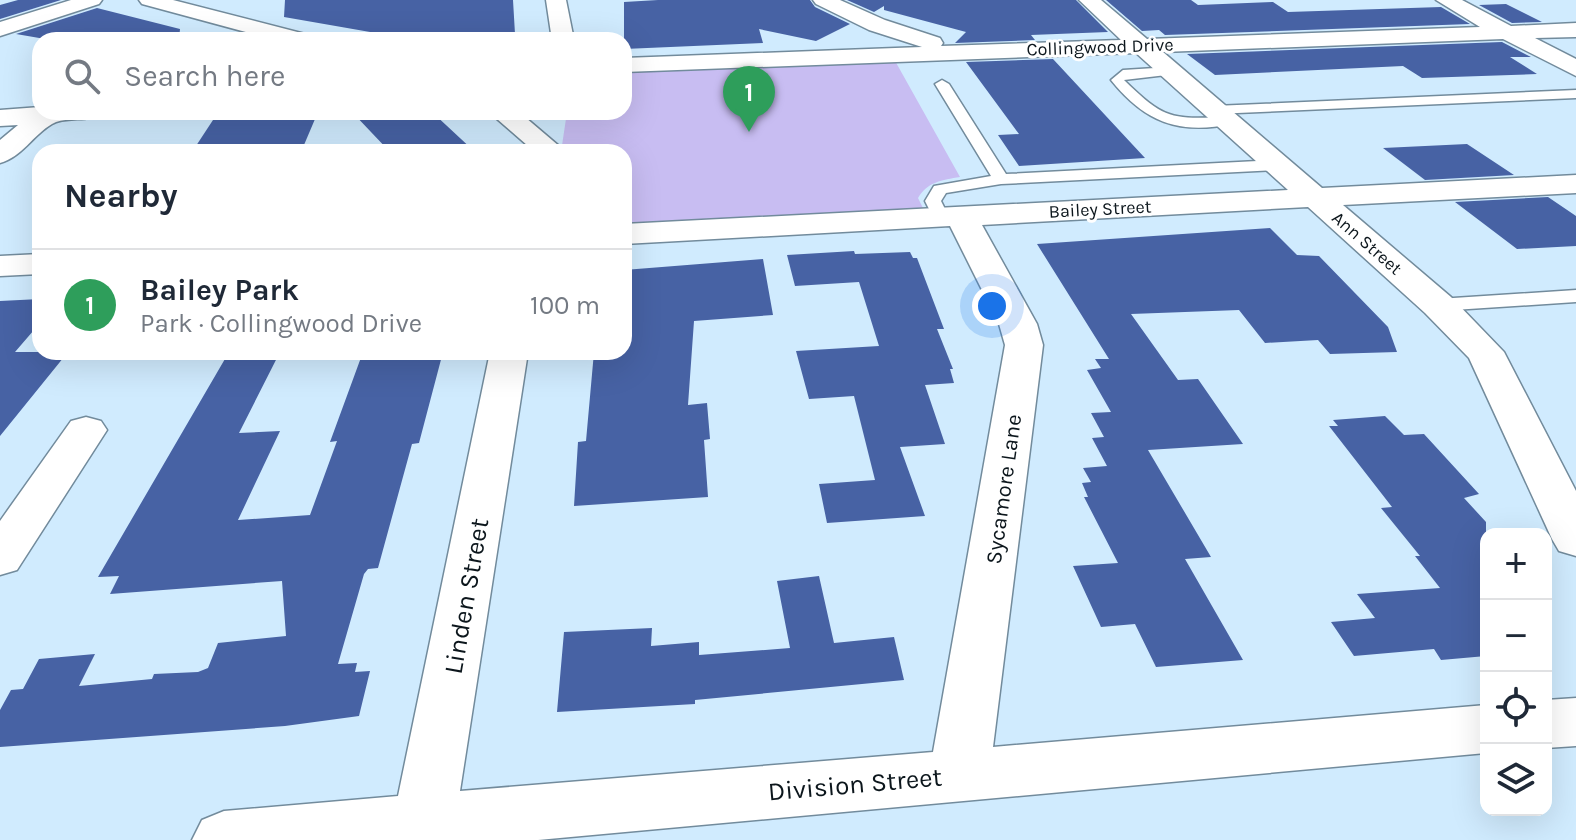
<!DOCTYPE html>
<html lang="en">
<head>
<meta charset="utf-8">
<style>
	:root { --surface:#fff; --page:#f2f2f3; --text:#1f2937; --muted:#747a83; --line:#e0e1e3; --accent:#ea580c }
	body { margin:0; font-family:Karla,sans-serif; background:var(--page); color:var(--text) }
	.controls { position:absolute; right:24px; bottom:24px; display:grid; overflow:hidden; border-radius:16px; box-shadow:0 8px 32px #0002 }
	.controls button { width:72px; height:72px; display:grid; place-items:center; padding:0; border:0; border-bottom:2px solid var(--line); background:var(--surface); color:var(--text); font:40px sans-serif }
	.you { position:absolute; left:992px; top:306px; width:28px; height:28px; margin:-20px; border:6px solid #fff; border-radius:50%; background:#1a73e8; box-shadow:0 0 0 12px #1a73e833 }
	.badge { display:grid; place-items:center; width:52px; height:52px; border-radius:50%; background:var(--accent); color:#fff; font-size:26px; font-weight:700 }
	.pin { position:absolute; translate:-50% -66px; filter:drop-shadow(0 2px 4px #0008) }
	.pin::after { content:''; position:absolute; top:42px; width:28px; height:24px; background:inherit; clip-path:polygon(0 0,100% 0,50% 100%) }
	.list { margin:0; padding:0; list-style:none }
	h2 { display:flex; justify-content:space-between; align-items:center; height:104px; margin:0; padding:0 32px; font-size:34px }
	h2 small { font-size:26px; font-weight:400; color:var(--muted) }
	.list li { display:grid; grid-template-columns:52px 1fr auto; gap:24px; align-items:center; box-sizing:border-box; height:112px; padding:0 32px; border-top:2px solid var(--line) }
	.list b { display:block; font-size:30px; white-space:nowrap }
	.list p { margin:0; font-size:26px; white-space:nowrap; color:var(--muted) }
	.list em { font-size:26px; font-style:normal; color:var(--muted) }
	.icon { flex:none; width:44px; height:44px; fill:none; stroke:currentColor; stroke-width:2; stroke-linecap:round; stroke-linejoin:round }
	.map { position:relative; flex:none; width:1576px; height:840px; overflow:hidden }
	.search { position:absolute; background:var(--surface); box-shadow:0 8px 32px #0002; left:32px; top:32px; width:600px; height:88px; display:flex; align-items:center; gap:20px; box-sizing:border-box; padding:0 28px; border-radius:24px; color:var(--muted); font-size:30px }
	.panel { position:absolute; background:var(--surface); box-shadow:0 8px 32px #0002; left:32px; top:144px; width:600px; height:216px; border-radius:24px }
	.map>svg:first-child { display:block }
	.green { fill:#c8bdf2 }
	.building { fill:#4762a4 }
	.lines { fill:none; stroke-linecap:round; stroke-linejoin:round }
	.service-casing { stroke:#728b9c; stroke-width:3 }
	.minor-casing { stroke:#728b9c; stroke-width:3 }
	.service { fill:#fff; fill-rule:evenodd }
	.minor { fill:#fff; fill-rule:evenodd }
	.labels { text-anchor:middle; stroke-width:6; stroke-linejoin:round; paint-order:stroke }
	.far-street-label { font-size:18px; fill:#0c161c; stroke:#fff }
	.street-label { font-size:22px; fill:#0c161c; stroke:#fff }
	.near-street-label { font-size:26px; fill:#0c161c; stroke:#fff }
</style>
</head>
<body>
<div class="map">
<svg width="1576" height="840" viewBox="0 0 1576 840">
	<rect width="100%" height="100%" fill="#d0ebfe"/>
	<path class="green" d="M 894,59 L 960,177 C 942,180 927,182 918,198 L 924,210 L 624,226 L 624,152 L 561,152 L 567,112 L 624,112 L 624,70 Z"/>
	<path class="building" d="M 18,0 L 61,0 L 0,19 L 0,5 Z
		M 285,0 L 513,0 L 515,34 L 455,40 L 416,40 L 284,17 Z
		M 658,0 L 810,0 L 815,7 L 850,24 L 816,41 L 759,29 L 763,43 L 624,49 L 624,2 Z
		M 847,0 L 1076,0 L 1108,32 L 1031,35 L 1035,40 L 955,43 L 966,32 L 884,10 L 884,6 L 874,12 Z
		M 1106,0 L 1191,0 L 1198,5 L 1273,2 L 1288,12 L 1441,7 L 1470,24 L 1165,35 L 1159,30 L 1142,31 Z
		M 1506,4 L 1542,22 L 1512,23 L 1479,5 Z
		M 97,8 L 180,29 L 179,40 L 51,40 L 16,34 Z
		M 1502,42 L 1531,57 L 1510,57 L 1537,74 L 1422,78 L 1403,66 L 1215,75 L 1187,54 Z
		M 1053,59 L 1145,158 L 1019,166 L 998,135 L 1019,134 L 966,62 Z
		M 318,112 L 301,152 L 192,152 L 213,120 Z
		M 352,112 L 432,112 L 475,152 L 390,152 Z
		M 1467,144 L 1514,175 L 1425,180 L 1383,148 Z
		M 1548,197 L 1576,216 L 1576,246 L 1517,249 L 1455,202 Z
		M 1270,228 L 1297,255 L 1319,256 L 1388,327 L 1397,352 L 1330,354 L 1318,340 L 1265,343 L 1239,310 L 1131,314 L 1178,380 L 1198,379 L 1243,444 L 1148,450 L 1211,557 L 1185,559 L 1243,660 L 1156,667 L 1135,624 L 1101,627 L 1073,566 L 1118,563 L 1084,497 L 1088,497 L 1082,483 L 1091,482 L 1083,468 L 1107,466 L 1092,438 L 1104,437 L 1091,413 L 1111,412 L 1087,370 L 1101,368 L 1095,359 L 1109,359 L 1037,244 Z
		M 854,251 L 855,254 L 910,252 L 913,258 L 917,258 L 944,329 L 937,329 L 953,369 L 950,369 L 954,383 L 925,385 L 945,444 L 900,447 L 925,516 L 827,523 L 819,484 L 875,480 L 854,396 L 809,399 L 796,351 L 879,346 L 859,282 L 795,286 L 787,255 Z
		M 763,259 L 773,315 L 694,321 L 688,405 L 707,403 L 710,439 L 704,440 L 708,497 L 574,506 L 578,442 L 586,441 L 594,352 L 624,352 L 624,270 Z
		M 40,299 L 40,323 L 15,352 L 68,352 L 0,436 L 0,301 Z
		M 229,352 L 280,352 L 239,433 L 280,431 L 238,520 L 310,515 L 337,441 L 330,442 L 363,352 L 443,352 L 419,443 L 412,444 L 378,568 L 368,569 L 364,574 L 338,664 L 357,663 L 355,672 L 370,671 L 359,716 L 285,726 L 0,747 L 0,710 L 11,690 L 23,689 L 39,659 L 95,654 L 79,686 L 152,679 L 154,674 L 198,672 L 208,668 L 218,643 L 286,636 L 282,581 L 110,594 L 119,576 L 98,577 Z
		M 1385,416 L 1404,435 L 1424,434 L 1479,494 L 1464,498 L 1486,522 L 1486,656 L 1441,660 L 1434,649 L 1354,656 L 1331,622 L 1375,618 L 1357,594 L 1440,588 L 1415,556 L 1420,556 L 1381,508 L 1392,507 L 1329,426 L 1338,426 L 1333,420 Z
		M 819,576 L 834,643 L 894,637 L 904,680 L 695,700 L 695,704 L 557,712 L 564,632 L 652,628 L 651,646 L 699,642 L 699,655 L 790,648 L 777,581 Z"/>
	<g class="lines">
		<defs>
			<path id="service" d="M 1171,67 L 1175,68 L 1175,74 L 1124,80 C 1165,120 1171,119 1227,117 L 1234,121 L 1232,124 C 1178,135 1145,122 1111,80 L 1123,70 Z
				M 942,80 L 949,84 L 1006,174 L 1277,160 L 1285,165 L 1277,170 L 1001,184 L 946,193 L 941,201 L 949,217 L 941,222 L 935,221 L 925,201 L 934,186 L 991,176 L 935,84 Z
				M 1576,90 L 1576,98 L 1214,114 L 1207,110 L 1214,106 Z
				M 1576,290 L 1576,302 L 1438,311 L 1429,305 L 1438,299 Z"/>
			<path id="minor" d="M 71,0 L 102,0 L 99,4 L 0,36 L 0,22 Z
				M 139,0 L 173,0 L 309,35 L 312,40 L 275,40 L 142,4 Z
				M 546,0 L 566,0 L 574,40 L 552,40 Z
				M 813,0 L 840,0 L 885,20 L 940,38 L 943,43 L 941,46 L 1121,40 L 1079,0 L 1101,0 L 1147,39 L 1480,27 L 1436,0 L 1462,0 L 1511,26 L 1576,23 L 1576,37 L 1535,38 L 1576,59 L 1576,76 L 1503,39 L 1163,52 L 1322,188 L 1576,175 L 1576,193 L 1343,205 L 1451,297 L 1504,352 L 1576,491 L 1576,556 L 1559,551 L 1552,539 L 1469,358 L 1425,313 L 1308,207 L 982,225 L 1037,324 L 1043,345 L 993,747 L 1486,705 L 1486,753 L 538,840 L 192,840 L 202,820 L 224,811 L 398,796 L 490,352 L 528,352 L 460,791 L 933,752 L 1005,345 L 999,324 L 950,226 L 624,244 L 624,224 L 1288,190 L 1136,53 L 624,72 L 624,58 L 922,47 L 869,30 L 816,4 Z
				M 40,107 L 40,112 L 94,112 L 90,118 C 79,120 62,118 52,124 C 33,135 22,157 0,163 L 0,140 L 18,125 L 0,126 L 0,110 Z
				M 489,112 L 519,112 L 559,146 L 555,152 L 535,152 Z
				M 40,254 L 40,274 L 0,276 L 0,256 Z
				M 86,417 L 101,421 L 107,430 L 17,570 L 0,575 L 0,521 L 71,421 Z
				M 1576,698 L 1576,746 L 1546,748 L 1546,700 Z"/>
		</defs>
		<use href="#service" class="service-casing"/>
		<use href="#minor" class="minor-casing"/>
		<use href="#service" class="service"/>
		<use href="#minor" class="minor"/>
	</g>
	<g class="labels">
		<g class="far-street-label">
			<text transform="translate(1100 47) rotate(-2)" y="6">Collingwood Drive</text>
			<text transform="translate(1100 209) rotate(-3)" y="6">Bailey Street</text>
			<text transform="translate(1367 243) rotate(41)" y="6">Ann Street</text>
		</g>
		<g class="street-label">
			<text transform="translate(1003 489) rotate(-82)" y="8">Sycamore Lane</text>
		</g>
		<g class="near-street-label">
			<text transform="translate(466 596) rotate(-80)" y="9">Linden Street</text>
			<text transform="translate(855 784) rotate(-5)" y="9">Division Street</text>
		</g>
	</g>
</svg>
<div class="controls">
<button>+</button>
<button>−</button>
<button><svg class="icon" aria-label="locate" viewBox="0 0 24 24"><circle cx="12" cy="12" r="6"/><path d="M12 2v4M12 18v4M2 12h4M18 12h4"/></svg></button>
<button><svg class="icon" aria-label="layers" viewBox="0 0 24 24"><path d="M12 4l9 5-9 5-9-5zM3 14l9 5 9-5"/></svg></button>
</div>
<div class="you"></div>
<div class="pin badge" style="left:749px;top:132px;background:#2e9e5b">1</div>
<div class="search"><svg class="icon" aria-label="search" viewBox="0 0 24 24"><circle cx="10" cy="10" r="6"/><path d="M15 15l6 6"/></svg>Search here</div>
<section class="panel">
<h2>Nearby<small></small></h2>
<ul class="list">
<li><span class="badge" style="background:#2e9e5b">1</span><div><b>Bailey Park</b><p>Park · Collingwood Drive</p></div><em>100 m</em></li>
</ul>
</section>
</div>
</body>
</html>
